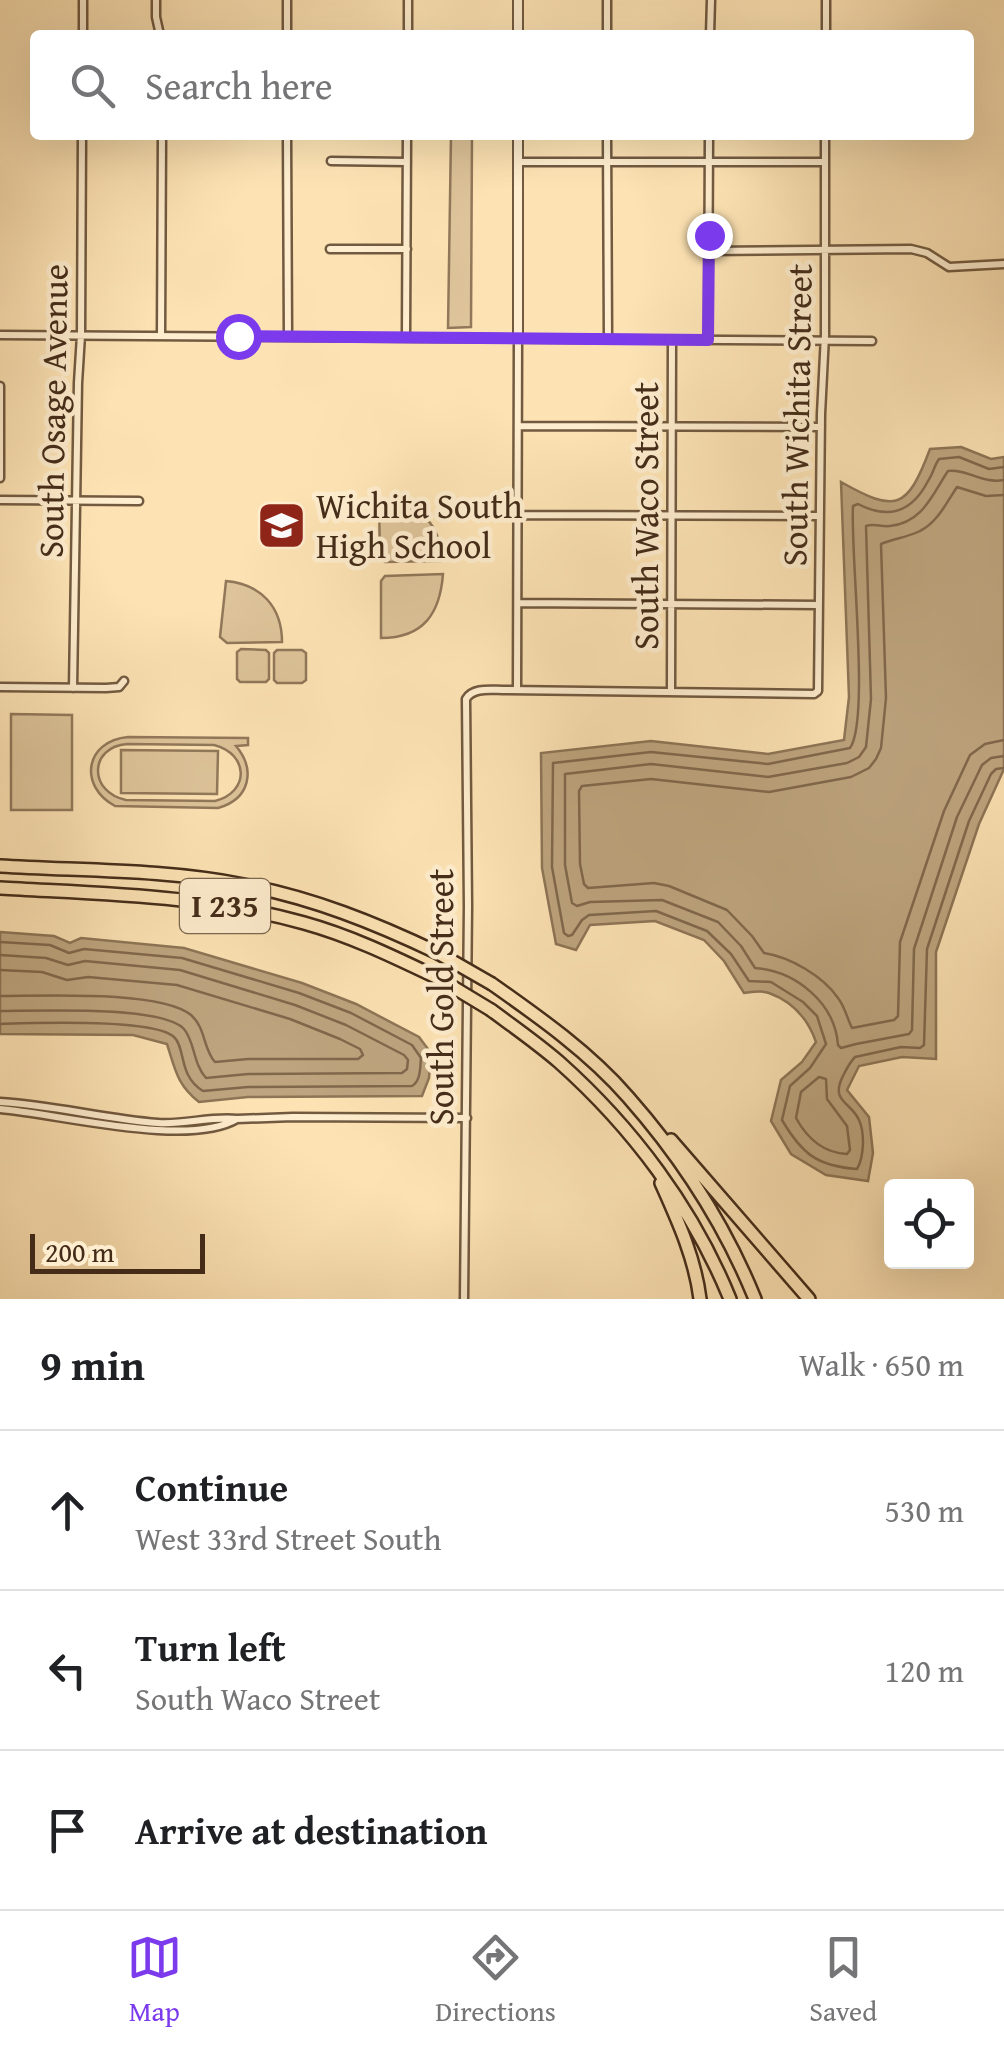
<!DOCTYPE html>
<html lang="en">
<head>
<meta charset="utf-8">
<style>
	:root { --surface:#fff; --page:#f6f6f6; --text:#202124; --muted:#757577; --line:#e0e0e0; --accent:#7c3aed }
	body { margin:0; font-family:"Gentium Book Plus",serif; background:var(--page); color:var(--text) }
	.controls { position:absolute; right:30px; bottom:30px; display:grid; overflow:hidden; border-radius:10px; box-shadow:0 10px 40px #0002 }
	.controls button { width:90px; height:90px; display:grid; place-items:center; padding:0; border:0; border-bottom:2px solid var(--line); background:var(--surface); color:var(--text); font:50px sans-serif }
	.scale { position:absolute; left:30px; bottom:25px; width:175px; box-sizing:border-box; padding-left:10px; border:5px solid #442c19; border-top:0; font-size:28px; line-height:35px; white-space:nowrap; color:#442c19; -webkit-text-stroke:8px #feedce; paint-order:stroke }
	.stop { position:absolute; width:30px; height:30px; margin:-22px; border:8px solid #7c3aed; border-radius:50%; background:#fff }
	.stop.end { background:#7c3aed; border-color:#fff; box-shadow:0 2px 10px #0008 }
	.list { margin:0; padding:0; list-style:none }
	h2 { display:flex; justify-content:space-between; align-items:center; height:130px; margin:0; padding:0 40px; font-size:42px }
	h2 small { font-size:32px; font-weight:400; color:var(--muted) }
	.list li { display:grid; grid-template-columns:65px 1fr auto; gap:30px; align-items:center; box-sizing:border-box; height:160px; padding:0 40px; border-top:2px solid var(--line) }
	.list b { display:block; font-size:38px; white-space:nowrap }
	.list p { margin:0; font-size:32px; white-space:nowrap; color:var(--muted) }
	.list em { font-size:32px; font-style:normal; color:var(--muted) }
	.icon { flex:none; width:55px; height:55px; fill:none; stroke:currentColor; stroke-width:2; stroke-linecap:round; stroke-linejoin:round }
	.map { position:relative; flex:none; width:1004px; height:1299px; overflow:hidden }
	.search { position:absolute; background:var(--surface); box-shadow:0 10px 40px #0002; left:30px; right:30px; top:30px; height:110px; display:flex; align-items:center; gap:25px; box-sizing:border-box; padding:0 35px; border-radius:10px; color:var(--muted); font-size:38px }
	.sheet { height:610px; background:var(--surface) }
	nav { display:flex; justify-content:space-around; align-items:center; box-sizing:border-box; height:140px; border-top:2px solid var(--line); background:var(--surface); font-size:28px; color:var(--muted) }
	nav a { display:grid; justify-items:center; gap:5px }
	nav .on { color:var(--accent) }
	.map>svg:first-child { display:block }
	.green { fill:#dec49a; stroke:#91785a; stroke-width:2.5; fill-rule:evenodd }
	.water { fill:#bea57f; stroke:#8d7556; stroke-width:2.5 }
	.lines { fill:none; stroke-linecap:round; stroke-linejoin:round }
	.shore { stroke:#81684c; stroke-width:2.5 }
	.minor-casing { stroke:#725a40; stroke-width:11 }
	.tertiary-casing { stroke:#725a40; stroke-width:12 }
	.motorway-casing { stroke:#442c19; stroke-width:16 }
	.minor { stroke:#feedce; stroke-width:6 }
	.tertiary { stroke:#feedce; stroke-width:8 }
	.motorway { stroke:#fde3b4; stroke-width:11 }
	.motorway-bridge-casing { stroke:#442c19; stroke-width:16; stroke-linecap:butt }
	.motorway-bridge { stroke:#fde3b4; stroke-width:11 }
	.route { stroke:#7c3aed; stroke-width:12 }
	.labels { text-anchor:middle; stroke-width:9; stroke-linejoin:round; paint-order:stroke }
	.shield { fill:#feedce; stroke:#7c664f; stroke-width:2.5 }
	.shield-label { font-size:32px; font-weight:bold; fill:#442c19 }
	.street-label { font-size:35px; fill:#442c19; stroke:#feedce }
	.poi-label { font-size:35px; fill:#442c19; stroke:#feedce; text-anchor:start }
</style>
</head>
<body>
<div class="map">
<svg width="1004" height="1299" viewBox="0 0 1004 1299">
	<rect width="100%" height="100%" fill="#fde3b4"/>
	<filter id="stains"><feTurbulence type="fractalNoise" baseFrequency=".002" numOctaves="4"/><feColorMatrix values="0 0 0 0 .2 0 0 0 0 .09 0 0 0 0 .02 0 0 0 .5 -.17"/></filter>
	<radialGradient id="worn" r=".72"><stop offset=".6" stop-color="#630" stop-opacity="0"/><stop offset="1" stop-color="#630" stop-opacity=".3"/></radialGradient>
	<path class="green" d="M 451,135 L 472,135 L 471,327 L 448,328 Z
		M 385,501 C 421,508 441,522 441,561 L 385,562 L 380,558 L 379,502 Z
		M 443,574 C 440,613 424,638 381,638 L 381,581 L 385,576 Z
		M 226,581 C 261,584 282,607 282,642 L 227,643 L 220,637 Z
		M 241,649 L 266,650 L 269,653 L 269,679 L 266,682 L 240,682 L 237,679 L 237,652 Z
		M 277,650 L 302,650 L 306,653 L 306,680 L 302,683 L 277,683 L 274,680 L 274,653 Z
		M 11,714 L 72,715 L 72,810 L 11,810 Z
		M 128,737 L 248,738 L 248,745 L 236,746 C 256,770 250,799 218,808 L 115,806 C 78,786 85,741 128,737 ZM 127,744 L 214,745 C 249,754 250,792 215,801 L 126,800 C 88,792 89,747 127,744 Z
		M 121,750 L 218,751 L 217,794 L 121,793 Z"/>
	<path class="water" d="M 961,447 L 991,459 L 1004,457 L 1004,769 L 979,824 L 936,952 L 936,1059 L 902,1057 L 859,1066 L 847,1090 L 869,1117 L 873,1153 L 868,1181 L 826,1175 L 791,1154 L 771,1121 L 781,1080 L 802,1062 L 816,1042 C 808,1019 794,1002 769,993 C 762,990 752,992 744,993 L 724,961 L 704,940 L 655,921 L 590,925 L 576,950 L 556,944 L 542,868 L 541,753 L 651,741 L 768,754 L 844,740 L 849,697 L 841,482 C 896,513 907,510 930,449 Z
		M 0,932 L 54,936 L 70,943 L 81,938 L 184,948 L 302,983 L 356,1004 L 419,1037 L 431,1053 L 429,1078 L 422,1096 L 248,1097 L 199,1102 C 177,1085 175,1069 167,1044 L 133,1035 L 0,1034 Z"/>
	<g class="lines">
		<path class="shore" d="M 1004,467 L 989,469 L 959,457 L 939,459 C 934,466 933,474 928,481 C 912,512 889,520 858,504 L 853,506 C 850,552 870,720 850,748 L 768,764 L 651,752 L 553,763 L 552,867 L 564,933 L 568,936 L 572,935 L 582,920 L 589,915 L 656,911 L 707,931 L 731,954 L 749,981 L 771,982 L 803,1002 L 817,1016 L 826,1044 L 810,1068 L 790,1086 L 782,1120 C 802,1154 817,1166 857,1169 C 864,1157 865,1133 859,1120 C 851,1102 831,1102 842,1078 C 846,1070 849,1063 855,1057 L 901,1047 L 920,1048 L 924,1045 L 927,949 L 969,821 L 991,774 L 996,769 L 1004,768
			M 1004,480 C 981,484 969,469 948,471 C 933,493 923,523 890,526 C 880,527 874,523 866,526 L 871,699 L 866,747 L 859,757 L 847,763 L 768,777 L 651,764 L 565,774 L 565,865 L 572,903 L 577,906 L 590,902 L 662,900 L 718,922 L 741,946 L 755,968 C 796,971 835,1003 838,1045 L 841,1048 L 856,1044 L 909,1034 L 912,1030 L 914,949 L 957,817 L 982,765 L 991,758 L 1004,756
			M 1004,495 L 986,496 L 957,487 C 947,502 937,523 920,531 C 908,537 893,539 881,544 L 886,698 L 881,748 L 876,759 L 869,768 L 851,777 L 769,792 L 651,779 L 582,786 L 579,791 L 580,864 L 584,884 L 588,888 L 654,883 L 669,886 L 727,910 L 752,936 L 764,953 C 790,957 823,976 838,998 C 845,1007 847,1018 852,1028 L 894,1020 L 898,1016 L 900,942 L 944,811 L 970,755 L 985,744 L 1004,740
			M 0,942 L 50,945 L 69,953 L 84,949 L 182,958 L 299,993 L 351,1013 L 412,1045 L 421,1058 C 420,1067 421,1081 412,1086 L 248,1087 L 203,1091 C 178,1076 186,1048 174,1037 C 154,1018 31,1023 0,1024
			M 0,955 L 46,958 L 68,965 L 85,961 L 180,970 L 295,1005 L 346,1025 L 404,1055 L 408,1060 L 407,1069 L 402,1073 L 248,1074 L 206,1078 C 193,1064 195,1042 184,1029 C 162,1005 35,1011 0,1011
			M 0,970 L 42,972 L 67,980 L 88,977 L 177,985 L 290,1019 L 340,1039 L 360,1049 L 363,1055 L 358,1059 L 248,1059 L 215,1062 C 203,1049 206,1028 191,1015 C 160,990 42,996 0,996
			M 819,1077 L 826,1079 L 827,1099 L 847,1126 L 850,1150 L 847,1154 C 822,1153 807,1138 796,1118 L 801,1092 Z"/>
		<defs>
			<path id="minor" d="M 156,0 L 156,17 L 160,35
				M 287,0 L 287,35
				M 607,0 L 607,35
				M 83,35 L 83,0
				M 408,35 L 408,0
				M 710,35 L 711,0
				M 826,35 L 826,0
				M 287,135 L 288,337
				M 607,135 L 608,339
				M 331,161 L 407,162
				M 518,162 L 825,162
				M 330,249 L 407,249
				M 709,251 L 911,249 L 927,253 L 949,267 L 1004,264
				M 0,335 L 872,341
				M 161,336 L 162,135
				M 406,337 L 407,135
				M 708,340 L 709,135
				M 0,386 L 0,478
				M 518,426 L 821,427
				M 0,500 L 139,501
				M 518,515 L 820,516
				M 518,603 L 819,605
				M 0,687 L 106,688 L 119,687 L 124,681
				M 73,688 L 78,383 L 81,335 L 82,135
				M 517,690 L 518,338
				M 671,692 L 672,340
				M 0,1102 C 53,1105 105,1119 158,1123 C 184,1125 211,1116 237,1119 C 188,1148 59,1114 0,1109
				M 237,1119 L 293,1117 L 467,1118
				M 464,1299 L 468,906 L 466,699 C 473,687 491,690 503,690 L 814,694 L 818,691 L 821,414 L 825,335 L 825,135"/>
			<path id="tertiary" d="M 518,35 L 518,0
				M 518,338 L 518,135"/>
			<path id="motorway" d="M 0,866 C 81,871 164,869 244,885 C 313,898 375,923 438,953
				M 0,888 C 102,894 205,895 304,923 C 351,936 394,957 438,978
				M 492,984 C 539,1017 590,1053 628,1097 C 681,1157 725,1225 755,1299
				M 491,1010 C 514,1027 537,1043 559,1062 C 632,1127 693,1208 730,1299
				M 671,1140 L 809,1299
				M 661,1183 C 678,1221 695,1258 700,1299"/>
		</defs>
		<use href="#minor" class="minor-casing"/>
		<use href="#tertiary" class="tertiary-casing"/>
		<use href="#motorway" class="motorway-casing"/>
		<use href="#minor" class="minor"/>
		<use href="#tertiary" class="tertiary"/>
		<use href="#motorway" class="motorway"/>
		<defs>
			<path id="motorway-bridge" d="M 438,953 L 492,984
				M 438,978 L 491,1010"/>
		</defs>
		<use href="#motorway-bridge" class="motorway-bridge-casing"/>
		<use href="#motorway-bridge" class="motorway-bridge"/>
	</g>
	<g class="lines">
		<path class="route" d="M 238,336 L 708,340 L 709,235"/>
	</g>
	<defs>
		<symbol id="school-square" viewBox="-11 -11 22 22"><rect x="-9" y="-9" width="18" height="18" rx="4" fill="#8f2418" stroke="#feedce"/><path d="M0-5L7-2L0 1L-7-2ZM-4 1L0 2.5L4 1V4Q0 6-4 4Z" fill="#fff"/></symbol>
	</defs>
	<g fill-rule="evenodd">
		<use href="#school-square" x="254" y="498" width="55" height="55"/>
	</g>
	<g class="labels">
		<rect class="shield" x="180" y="879" width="90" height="54" rx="8"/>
		<g class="shield-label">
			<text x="225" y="917">I 235</text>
		</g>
		<g class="street-label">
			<text transform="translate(53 411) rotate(-89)" y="12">South Osage Avenue</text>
			<text transform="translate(797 415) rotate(-89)" y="12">South Wichita Street</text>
			<text transform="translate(646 516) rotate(-90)" y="12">South Waco Street</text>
			<text transform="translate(441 997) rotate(-90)" y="12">South Gold Street</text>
		</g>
		<g class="poi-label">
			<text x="316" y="518">Wichita South<tspan x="316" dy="40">High School</tspan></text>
		</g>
	</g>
	<rect width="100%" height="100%" filter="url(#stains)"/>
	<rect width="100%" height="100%" fill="url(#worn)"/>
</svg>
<div class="controls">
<button><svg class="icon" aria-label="locate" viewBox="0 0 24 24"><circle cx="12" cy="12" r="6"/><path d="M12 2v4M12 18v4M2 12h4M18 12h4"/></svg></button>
</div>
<div class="scale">200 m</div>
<div class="stop" style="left:238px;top:336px"></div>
<div class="stop end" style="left:709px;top:235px"></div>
<div class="search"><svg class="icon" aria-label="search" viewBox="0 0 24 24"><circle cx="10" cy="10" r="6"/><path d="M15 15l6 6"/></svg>Search here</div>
</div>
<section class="sheet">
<h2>9 min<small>Walk · 650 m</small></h2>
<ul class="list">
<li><svg class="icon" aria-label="ahead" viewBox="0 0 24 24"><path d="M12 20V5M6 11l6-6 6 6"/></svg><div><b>Continue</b><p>West 33rd Street South</p></div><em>530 m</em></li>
<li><svg class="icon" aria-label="left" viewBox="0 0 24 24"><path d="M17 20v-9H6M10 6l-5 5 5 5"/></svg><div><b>Turn left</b><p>South Waco Street</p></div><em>120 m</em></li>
<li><svg class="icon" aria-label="arrive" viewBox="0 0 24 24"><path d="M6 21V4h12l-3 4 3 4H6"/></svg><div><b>Arrive at destination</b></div></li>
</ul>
</section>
<nav>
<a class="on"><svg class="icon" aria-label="map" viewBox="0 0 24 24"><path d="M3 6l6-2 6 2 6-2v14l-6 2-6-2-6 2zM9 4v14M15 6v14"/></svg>Map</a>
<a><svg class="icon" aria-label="directions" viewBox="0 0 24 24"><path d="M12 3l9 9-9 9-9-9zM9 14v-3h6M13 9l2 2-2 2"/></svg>Directions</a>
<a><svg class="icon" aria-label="saved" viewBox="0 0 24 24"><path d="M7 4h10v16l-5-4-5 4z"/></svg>Saved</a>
</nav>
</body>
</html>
